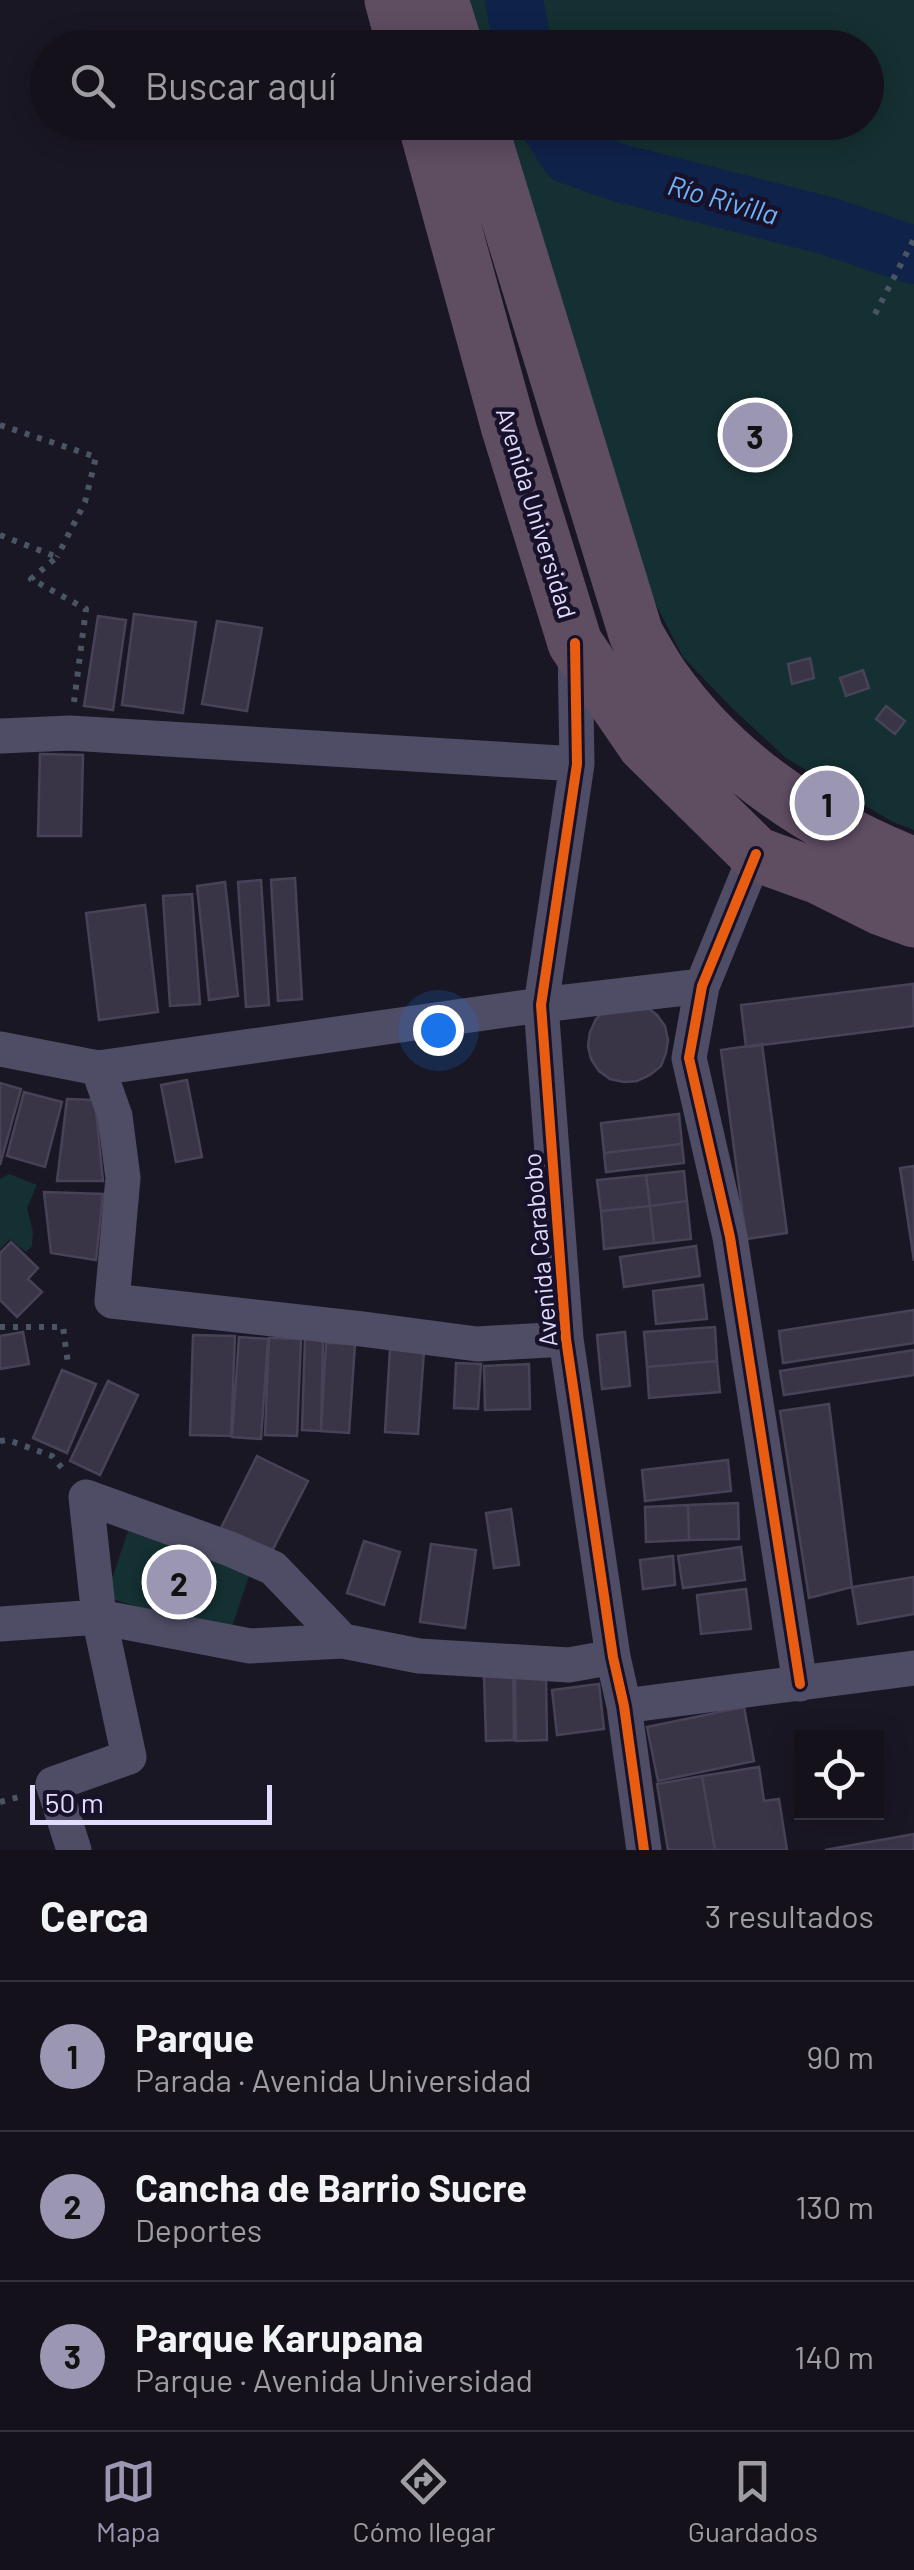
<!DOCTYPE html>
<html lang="es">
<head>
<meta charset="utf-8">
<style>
	:root { --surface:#14111b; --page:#1d1a24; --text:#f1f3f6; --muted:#9d9da3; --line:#33313a; --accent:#9b96b2 }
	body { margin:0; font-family:Barlow,sans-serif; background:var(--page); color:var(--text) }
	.controls { position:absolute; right:30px; bottom:30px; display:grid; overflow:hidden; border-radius:0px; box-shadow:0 5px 25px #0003 }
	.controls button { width:90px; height:90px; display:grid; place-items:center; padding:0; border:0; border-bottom:2px solid var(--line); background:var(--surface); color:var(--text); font:50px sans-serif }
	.scale { position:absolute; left:30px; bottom:25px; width:242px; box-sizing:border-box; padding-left:10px; border:5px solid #e1dbfe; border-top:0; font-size:28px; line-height:35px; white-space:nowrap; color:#e1dbfe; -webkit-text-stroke:8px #17112a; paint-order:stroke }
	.you { position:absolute; left:438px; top:1030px; width:35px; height:35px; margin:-25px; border:8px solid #fff; border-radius:50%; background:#1a73e8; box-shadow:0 0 0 15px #1a73e833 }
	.badge { display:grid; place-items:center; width:65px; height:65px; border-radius:50%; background:var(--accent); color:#111; font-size:32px; font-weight:700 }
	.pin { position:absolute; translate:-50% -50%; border:5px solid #fff; box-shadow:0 2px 10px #0006 }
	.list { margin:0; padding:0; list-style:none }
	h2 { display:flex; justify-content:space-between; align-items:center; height:130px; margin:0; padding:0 40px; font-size:42px }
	h2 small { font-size:32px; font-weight:400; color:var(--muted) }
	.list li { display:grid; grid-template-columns:65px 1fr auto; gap:30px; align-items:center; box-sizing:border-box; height:150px; padding:0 40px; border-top:2px solid var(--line) }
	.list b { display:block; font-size:38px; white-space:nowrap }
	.list p { margin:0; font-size:32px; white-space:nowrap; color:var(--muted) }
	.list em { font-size:32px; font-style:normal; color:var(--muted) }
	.icon { flex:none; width:55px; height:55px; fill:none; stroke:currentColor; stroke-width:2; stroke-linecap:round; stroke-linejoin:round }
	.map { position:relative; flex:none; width:914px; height:1850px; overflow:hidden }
	.search { position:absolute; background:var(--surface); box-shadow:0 5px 25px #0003; left:30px; right:30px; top:30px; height:110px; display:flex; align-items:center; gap:25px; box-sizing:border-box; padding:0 35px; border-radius:55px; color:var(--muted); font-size:38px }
	.sheet { height:580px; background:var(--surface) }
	nav { display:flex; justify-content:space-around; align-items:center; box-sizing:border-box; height:140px; border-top:2px solid var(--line); background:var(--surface); font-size:28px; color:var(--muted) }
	nav a { display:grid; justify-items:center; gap:5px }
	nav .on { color:var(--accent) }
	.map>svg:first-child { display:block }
	.green { fill:#153032 }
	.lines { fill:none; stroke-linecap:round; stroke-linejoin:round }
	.river { stroke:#0f2249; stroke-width:58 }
	.building { fill:#393546; stroke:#474257; stroke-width:2.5 }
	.path { stroke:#4a5564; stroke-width:6; stroke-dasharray:5 8; stroke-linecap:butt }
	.street { stroke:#4f4d65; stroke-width:35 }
	.highway { stroke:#5f4d62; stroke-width:55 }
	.cycleway-casing { stroke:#17112a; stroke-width:16 }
	.cycleway { stroke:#e95d12; stroke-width:10 }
	.labels { text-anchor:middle; stroke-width:9; stroke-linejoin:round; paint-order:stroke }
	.street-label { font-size:25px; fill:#e1dbfe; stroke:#17112a }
	.water-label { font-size:28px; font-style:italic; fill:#6cb4fc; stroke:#17112a }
</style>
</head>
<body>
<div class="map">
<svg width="914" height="1850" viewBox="0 0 914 1850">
	<rect width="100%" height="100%" fill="#1a1724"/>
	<path class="green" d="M 467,0 L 914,0 L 914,830 L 893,822 L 786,758 L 732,708 L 683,657 L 651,595 L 497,123 L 866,122 L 866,48 L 478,47 Z
		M 9,1174 L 37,1185 L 27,1208 L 33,1232 L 32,1246 L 26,1252 L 10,1239 L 0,1249 L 0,1179 Z
		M 129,1528 L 252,1567 L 229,1636 L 106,1597 Z"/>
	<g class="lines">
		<path class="river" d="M 514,0 L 523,48
			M 548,122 L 569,155 L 620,173 L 828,226 L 914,255"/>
	</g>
	<path class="building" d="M 134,614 L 196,622 L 183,713 L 122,705 Z
		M 98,616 L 126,620 L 113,710 L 84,706 Z
		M 217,621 L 262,628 L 247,711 L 202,704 Z
		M 810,658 L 814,678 L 792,684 L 788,664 Z
		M 863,670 L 869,688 L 846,696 L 840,678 Z
		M 886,706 L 905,721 L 895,734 L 876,719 Z
		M 40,754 L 83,755 L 81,836 L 38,836 Z
		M 295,878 L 302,999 L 278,1001 L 271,880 Z
		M 261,880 L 269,1005 L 246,1007 L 238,882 Z
		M 225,882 L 238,996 L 209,1000 L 197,886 Z
		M 192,894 L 200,1004 L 170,1006 L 163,896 Z
		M 145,905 L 158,1012 L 99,1020 L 86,913 Z
		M 913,984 L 914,1026 L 746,1047 L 741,1005 Z
		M 645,1006 L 657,1015 L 665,1026 L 668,1040 L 666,1053 L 661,1066 L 650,1075 L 637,1081 L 624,1082 L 610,1079 L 599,1071 L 591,1059 L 588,1046 L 590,1032 L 596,1019 L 606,1010 Z
		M 762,1044 L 787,1233 L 746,1239 L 721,1050 Z
		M 187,1080 L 202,1157 L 176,1162 L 161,1085 Z
		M 0,1083 L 21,1089 L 0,1165 Z
		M 24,1092 L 62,1102 L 45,1167 L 7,1156 Z
		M 67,1099 L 95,1100 L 103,1181 L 57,1181 Z
		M 679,1114 L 682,1144 L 604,1153 L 601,1123 Z
		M 682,1144 L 684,1163 L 606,1172 L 604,1153 Z
		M 914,1166 L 914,1261 L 900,1168 Z
		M 684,1171 L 687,1201 L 650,1206 L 646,1175 Z
		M 646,1175 L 650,1206 L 601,1211 L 597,1180 Z
		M 44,1192 L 103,1194 L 96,1260 L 51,1253 Z
		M 687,1201 L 691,1239 L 654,1243 L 650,1206 Z
		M 650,1206 L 654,1243 L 604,1249 L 601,1211 Z
		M 11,1242 L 38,1268 L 28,1279 L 42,1292 L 17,1317 L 0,1300 L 0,1253 Z
		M 696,1246 L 700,1276 L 624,1287 L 620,1257 Z
		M 703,1285 L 707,1319 L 656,1324 L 653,1291 Z
		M 914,1310 L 914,1343 L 783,1363 L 779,1331 Z
		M 715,1327 L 717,1361 L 647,1367 L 644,1332 Z
		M 23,1332 L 29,1364 L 0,1369 L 0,1336 Z
		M 625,1332 L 630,1386 L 602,1389 L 597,1335 Z
		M 193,1335 L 235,1336 L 231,1436 L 190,1435 Z
		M 239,1337 L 268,1339 L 261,1439 L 232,1437 Z
		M 305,1337 L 323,1338 L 321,1431 L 302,1430 Z
		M 269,1338 L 301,1339 L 297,1436 L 265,1435 Z
		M 326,1343 L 355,1344 L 349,1433 L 321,1431 Z
		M 390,1349 L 424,1351 L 418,1434 L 385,1432 Z
		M 914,1350 L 914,1375 L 784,1395 L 780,1371 Z
		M 717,1361 L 720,1392 L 649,1398 L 647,1367 Z
		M 456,1363 L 481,1364 L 478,1409 L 454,1408 Z
		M 529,1364 L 530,1409 L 485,1410 L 484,1366 Z
		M 62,1370 L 96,1384 L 67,1453 L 33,1438 Z
		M 108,1381 L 138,1395 L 100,1475 L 70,1461 Z
		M 829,1404 L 852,1587 L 809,1598 L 780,1411 Z
		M 257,1456 L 308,1481 L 271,1553 L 221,1528 Z
		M 728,1460 L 731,1491 L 645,1501 L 642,1470 Z
		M 738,1503 L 739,1539 L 689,1540 L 688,1505 Z
		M 688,1505 L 689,1540 L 646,1542 L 645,1507 Z
		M 511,1509 L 519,1565 L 494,1568 L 486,1513 Z
		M 364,1541 L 400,1552 L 384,1605 L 347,1593 Z
		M 431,1544 L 476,1550 L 465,1628 L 420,1622 Z
		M 741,1547 L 745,1580 L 683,1588 L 678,1556 Z
		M 673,1556 L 675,1585 L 643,1589 L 640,1560 Z
		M 914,1577 L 914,1614 L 858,1624 L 852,1587 Z
		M 746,1589 L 751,1629 L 701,1634 L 697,1595 Z
		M 513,1674 L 514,1740 L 486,1741 L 484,1675 Z
		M 515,1677 L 546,1677 L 547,1740 L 516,1741 Z
		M 599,1684 L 604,1729 L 557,1735 L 552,1690 Z
		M 744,1707 L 754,1761 L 658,1781 L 647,1727 Z
		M 759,1767 L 764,1801 L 779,1799 L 787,1850 L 715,1850 L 702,1776 Z
		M 702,1776 L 715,1850 L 668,1850 L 657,1784 Z
		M 914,1834 L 914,1850 L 825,1850 Z"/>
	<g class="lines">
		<path class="path" d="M 875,314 L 914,239
			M 0,425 L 96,457 L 85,502 L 57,557
			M 0,535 L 57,557 L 31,579 L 86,609 L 74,702
			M 0,1327 L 63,1327 L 68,1364
			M 0,1441 L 8,1440 L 52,1456 L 66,1473
			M 0,1802 L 23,1796"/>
		<path class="street" d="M 575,646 L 577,764 L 541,1005 L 566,1339 L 613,1657 L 624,1706 L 644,1850
			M 0,736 L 70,733 L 577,764
			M 756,854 L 702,986 L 689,1058 L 730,1237 L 800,1684
			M 0,1049 L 98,1068 L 541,1005 L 702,986
			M 98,1068 L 115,1116 L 123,1178 L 112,1301 L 362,1329 L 477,1344 L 566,1339
			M 0,1624 L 99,1617 L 250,1646 L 343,1641 L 419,1656 L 569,1665 L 613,1657
			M 624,1706 L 914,1668
			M 74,1850 L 53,1784 L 129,1757 L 99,1617 L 86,1497 L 230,1549 L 273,1568 L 343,1641"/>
		<path class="highway" d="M 392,0 L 405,48
			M 441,0 L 456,48
			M 425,122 L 509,429 L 575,643 L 645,745 L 756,854 L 819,877 L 881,908 L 914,920
			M 479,122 L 636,634 C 645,650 654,666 664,680 C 726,767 816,826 914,865"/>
		<defs>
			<path id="cycleway" d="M 575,643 L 577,764 L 541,1005 L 566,1339 L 613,1657 L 624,1706 L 644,1850
				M 756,854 L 702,986 L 689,1058 L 730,1237 L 800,1684"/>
		</defs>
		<use href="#cycleway" class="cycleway-casing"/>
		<use href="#cycleway" class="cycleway"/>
	</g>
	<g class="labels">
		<g class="street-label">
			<text transform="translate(536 513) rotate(73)" y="9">Avenida Universidad</text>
			<text transform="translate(540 1250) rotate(-95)" y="9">Avenida Carabobo</text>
		</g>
		<g class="water-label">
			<text transform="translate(723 200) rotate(16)" y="10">Río Rivilla</text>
		</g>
	</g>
</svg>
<div class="controls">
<button><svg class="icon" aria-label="locate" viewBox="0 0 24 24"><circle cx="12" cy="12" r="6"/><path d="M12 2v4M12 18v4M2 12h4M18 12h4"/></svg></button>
</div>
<div class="scale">50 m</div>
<div class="you"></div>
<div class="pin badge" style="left:827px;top:803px">1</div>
<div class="pin badge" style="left:179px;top:1582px">2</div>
<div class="pin badge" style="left:755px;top:435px">3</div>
<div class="search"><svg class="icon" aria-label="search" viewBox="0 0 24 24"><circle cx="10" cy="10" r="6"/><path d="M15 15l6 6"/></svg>Buscar aquí</div>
</div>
<section class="sheet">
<h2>Cerca<small>3 resultados</small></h2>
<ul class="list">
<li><span class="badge">1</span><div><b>Parque</b><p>Parada · Avenida Universidad</p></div><em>90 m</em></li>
<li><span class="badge">2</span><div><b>Cancha de Barrio Sucre</b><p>Deportes</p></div><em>130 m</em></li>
<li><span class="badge">3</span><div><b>Parque Karupana</b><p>Parque · Avenida Universidad</p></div><em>140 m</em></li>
</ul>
</section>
<nav>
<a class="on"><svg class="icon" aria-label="map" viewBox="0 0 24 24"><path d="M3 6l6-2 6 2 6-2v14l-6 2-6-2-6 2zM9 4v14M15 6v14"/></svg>Mapa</a>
<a><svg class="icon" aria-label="directions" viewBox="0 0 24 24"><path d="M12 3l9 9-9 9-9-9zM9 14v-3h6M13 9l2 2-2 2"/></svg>Cómo llegar</a>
<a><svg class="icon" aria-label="saved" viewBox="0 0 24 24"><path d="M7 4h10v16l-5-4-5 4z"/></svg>Guardados</a>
</nav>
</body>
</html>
